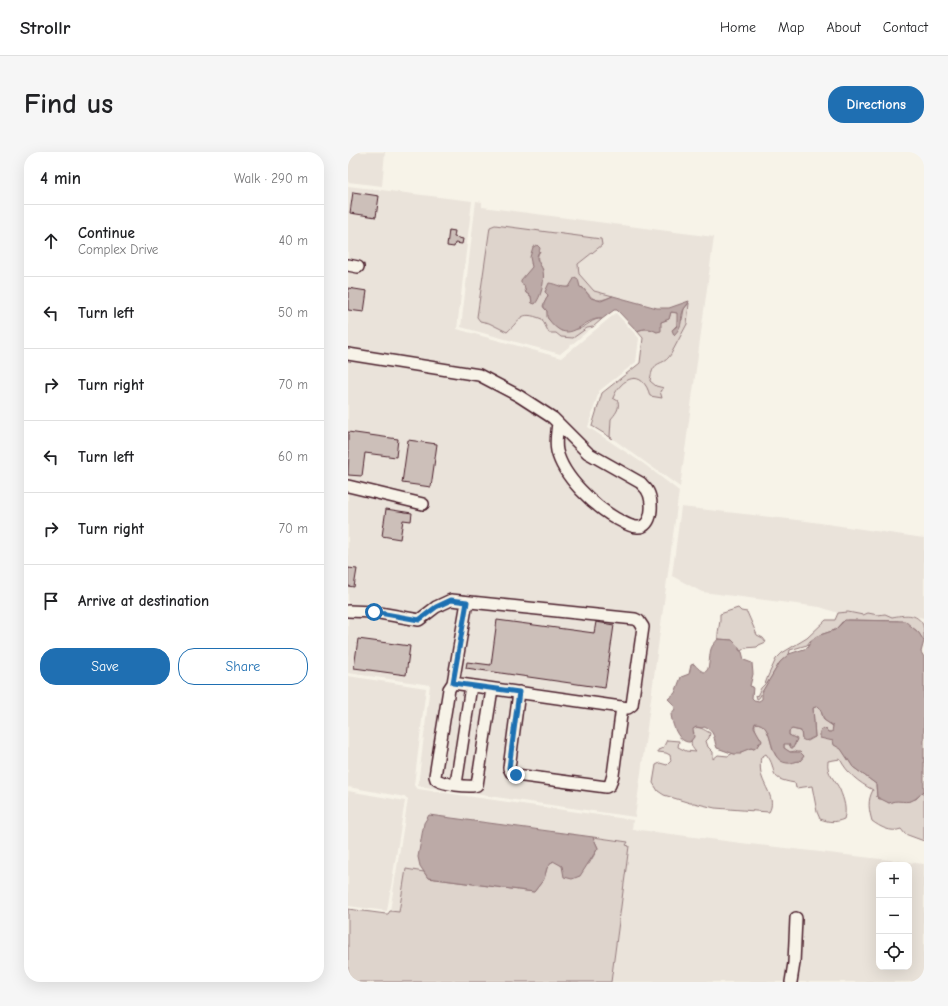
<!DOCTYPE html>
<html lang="en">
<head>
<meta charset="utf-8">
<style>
	:root { --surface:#fff; --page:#f6f6f6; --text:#202124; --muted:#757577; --line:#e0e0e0; --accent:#1f6fb2 }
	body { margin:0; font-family:"Comic Neue",sans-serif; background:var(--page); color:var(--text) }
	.controls { position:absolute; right:12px; bottom:12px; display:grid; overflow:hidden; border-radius:8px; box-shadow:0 4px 16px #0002 }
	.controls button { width:36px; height:36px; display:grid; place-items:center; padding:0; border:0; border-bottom:1px solid var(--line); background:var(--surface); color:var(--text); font:20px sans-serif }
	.stop { position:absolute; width:12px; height:12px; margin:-9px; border:3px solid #1f6fb2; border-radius:50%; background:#fff }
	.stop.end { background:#1f6fb2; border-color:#fff; box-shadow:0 1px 4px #0008 }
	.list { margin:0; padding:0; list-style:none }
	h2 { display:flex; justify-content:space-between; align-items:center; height:52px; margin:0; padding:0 16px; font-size:17px }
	h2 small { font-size:13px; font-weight:400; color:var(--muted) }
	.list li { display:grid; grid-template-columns:26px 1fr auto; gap:12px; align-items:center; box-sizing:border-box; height:72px; padding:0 16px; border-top:1px solid var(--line) }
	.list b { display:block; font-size:15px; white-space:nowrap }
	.list p { margin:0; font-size:13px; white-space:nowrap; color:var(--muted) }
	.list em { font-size:13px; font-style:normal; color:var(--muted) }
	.actions { display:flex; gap:8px; padding:12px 16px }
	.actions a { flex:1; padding:9px 0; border:1px solid var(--accent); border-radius:16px; text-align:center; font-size:14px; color:var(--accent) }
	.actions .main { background:var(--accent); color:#fff }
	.icon { flex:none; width:22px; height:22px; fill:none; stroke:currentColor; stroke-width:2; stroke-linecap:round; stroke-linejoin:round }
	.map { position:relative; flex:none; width:576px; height:830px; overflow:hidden; border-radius:16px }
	header { display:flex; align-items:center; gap:24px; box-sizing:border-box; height:56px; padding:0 20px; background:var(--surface); border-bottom:1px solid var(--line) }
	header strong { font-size:19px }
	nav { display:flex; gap:22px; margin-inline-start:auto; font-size:14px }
	.intro { display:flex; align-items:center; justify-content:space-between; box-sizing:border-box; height:96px; padding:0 24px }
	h1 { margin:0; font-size:28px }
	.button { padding:10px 18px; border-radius:16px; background:var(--accent); color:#fff; font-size:14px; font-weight:700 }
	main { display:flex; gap:24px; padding:0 24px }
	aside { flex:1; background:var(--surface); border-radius:16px; box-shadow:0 4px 16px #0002 }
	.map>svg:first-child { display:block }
	.built { fill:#eae3da; fill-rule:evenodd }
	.green { fill:#ded4cc; stroke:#947a7c; fill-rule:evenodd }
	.water { fill:#bcaaa7; stroke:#8e7275 }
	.building { fill:#ccbfb9; stroke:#4a1f2b }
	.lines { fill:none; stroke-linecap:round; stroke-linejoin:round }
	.minor-casing { stroke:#4a1f2b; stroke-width:14 }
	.minor { stroke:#f7f3e8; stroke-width:11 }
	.route { stroke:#1f6fb2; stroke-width:5 }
</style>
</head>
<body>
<header>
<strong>Strollr</strong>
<nav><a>Home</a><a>Map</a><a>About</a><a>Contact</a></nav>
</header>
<div class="intro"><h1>Find us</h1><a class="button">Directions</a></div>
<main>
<aside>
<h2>4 min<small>Walk · 290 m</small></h2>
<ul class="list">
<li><svg class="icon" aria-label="ahead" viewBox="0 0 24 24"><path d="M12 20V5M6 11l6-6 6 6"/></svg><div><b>Continue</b><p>Complex Drive</p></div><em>40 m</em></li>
<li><svg class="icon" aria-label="left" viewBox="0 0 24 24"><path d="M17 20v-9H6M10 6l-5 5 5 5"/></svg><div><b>Turn left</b></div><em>50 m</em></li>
<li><svg class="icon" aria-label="right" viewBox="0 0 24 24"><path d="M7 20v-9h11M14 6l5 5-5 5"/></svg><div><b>Turn right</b></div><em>70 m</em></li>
<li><svg class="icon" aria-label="left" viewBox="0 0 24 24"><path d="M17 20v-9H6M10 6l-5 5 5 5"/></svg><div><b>Turn left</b></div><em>60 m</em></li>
<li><svg class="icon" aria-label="right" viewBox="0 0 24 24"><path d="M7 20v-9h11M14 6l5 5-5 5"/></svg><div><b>Turn right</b></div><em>70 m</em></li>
<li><svg class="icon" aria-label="arrive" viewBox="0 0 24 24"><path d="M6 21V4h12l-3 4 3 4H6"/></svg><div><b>Arrive at destination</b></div></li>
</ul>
<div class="actions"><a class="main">Save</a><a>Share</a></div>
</aside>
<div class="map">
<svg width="576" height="830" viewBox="0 0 576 830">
	<rect width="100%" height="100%" fill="#f7f3e8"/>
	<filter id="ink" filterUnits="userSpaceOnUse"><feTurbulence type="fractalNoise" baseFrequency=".025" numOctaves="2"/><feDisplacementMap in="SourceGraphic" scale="8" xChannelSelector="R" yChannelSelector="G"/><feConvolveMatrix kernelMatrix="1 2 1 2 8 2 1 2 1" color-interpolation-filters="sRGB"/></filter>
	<g filter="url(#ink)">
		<path class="built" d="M 0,0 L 37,0 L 34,34 L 0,30 Z
			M 0,34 L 124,49 L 109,177 L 213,206 L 268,161 L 291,186 L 288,210 L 251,239 L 240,275 L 296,312 L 331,339 L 287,665 L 70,634 L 82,533 L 0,521 Z
			M 128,49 L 134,50 L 134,55 L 366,85 L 332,335 L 265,287 L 262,285 L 261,276 L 263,267 L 268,261 L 264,247 L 268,238 L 278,228 L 284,226 L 292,227 L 300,235 L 312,239 L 316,236 L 308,234 L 302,229 L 303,219 L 309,212 L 321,206 L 323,202 L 339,172 L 341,149 L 321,156 L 308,156 L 246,139 L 231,122 L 230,112 L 254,93 L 243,86 L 147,73 L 142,75 L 129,165 L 132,169 L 141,171 L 159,180 L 164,176 L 172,166 L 182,162 L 194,167 L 213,185 L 225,186 L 239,176 L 245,175 L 212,202 L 113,175 Z
			M 333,355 L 458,369 L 576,386 L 576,466 L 556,462 L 544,465 L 537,462 L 530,463 L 519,461 L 515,463 L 500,460 L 490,461 L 472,455 L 354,440 L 324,424 Z
			M 0,524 L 78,536 L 66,633 L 67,635 L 70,637 L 285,668 L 284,677 L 393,691 L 576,712 L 576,830 L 447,830 L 450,811 L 453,762 L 444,762 L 441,810 L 438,830 L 263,830 L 281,695 L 278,693 L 280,690 L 81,663 L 76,671 L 70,705 L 72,714 L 76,720 L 58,717 L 52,761 L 42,759 L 60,647 L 57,645 L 0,635 ZM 531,713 L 561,713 L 561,815 L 531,815 Z
			M 0,639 L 57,649 L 39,759 L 0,754 Z"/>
		<path class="green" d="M 147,73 L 253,87 L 254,93 L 230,112 L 231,122 L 246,139 L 265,144 C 248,151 246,149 235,136 L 212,135 L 201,133 L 197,140 L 200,143 L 195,154 L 196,156 L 199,159 L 200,167 L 213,179 C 219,178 225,178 230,177 C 239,175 244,166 254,167 L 245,175 L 239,176 L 225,186 L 213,185 L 208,181 L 201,181 L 194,167 C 171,158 174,167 159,180 L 141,171 L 132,169 L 129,165 L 142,75 ZM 192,99 C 187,106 191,111 195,118 L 184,151 L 183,144 L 178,141 C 174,128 176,124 185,115 L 183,111 Z
			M 341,151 L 339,172 L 323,202 C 315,216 305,205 302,229 L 308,234 L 316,236 L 312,239 L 314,246 L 302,244 C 295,216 273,225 265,246 L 270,249 C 272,257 267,262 263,267 L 262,285 L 265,287 L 244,274 L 254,241 L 292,211 L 295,186 L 289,179 C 297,176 301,176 309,180 L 313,170 L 321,167 L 323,160 L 330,161 L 329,174 L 324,178 L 334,168 L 336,157 Z
			M 390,456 L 393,459 L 399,460 L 409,483 L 415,486 L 418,490 L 411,493 L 409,495 L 397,496 L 393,499 L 384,488 L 370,487 C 369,478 373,472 372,462 Z
			M 500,460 L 515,463 L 520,461 L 530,463 L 537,462 L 544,465 C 555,463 569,460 575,473 C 576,477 576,484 576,489 L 568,478 L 550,469 L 501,468 L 494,470 L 487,478 L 469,484 L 462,489 L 459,493 L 442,498 L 441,503 L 432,510 L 411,546 L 409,547 L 408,543 L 409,544 L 413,536 L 417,532 L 420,524 L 428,507 L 434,501 L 459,486 L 478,468 L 487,468 L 490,461 Z
			M 470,554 L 472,556 L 476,568 L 485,574 L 485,580 L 480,580 L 478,577 L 483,588 L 485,589 L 487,593 L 493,596 L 505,615 L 528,632 L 529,645 L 531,647 L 535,647 L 541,651 L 548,648 L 568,647 L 576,639 L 576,689 L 557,682 L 553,677 C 543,681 532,675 524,669 C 521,658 519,649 525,638 C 510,630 499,621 492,607 L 480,609 C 478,623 488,628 492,638 C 496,648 499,657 496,667 C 487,671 481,670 472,667 L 469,660 L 464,634 L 448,636 L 447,631 C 416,626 432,619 418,602 L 413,605 C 412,609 412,616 413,621 C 415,634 429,647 421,660 L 367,656 L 346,651 L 342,651 L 316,643 L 310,639 L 305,631 L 308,613 L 312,611 L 319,613 L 323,609 L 322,603 L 318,601 L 310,600 L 310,598 L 315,596 L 319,588 L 331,589 L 330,595 L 338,599 L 348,600 C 342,594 342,589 346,581 L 344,577 C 351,573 356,578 362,581 L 361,586 L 358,589 L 360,595 L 365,600 L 365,607 L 370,603 L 380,604 L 385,601 L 386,602 L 403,596 L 406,597 L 414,589 C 410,584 406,577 407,571 C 425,571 420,597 430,606 C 436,611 445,610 452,609 L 456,604 L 447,599 L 442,600 L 436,596 L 436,591 L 441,592 L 441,593 L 447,593 L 447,590 L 449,588 L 441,583 L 441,579 L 444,577 L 453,579 L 454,587 L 460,589 L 467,585 L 465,556 Z
			M 245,685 L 280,690 L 278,693 L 281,694 L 263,830 L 0,830 L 0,757 L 38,762 L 40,762 L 42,759 L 51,760 L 58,717 L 76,720 L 80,726 L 186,740 L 196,727 L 199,716 L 206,708 L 214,714 L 241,712 L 250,696 Z"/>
		<path class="water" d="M 189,93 L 192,96 C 192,99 189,102 189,105 C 189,110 194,114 195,119 C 197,129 193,145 187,152 L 184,151 L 183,144 L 178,141 L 176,133 L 173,131 L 173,128 L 184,115 L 182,105 L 185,95 Z
			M 227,125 L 230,127 L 232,135 L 235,136 L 243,146 L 253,149 L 265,144 L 309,156 L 321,156 L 341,149 C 340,153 338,153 336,157 C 331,166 337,172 326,183 L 324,178 L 329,174 L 329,161 L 323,160 L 321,167 L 313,170 L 313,179 L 309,180 C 302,176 297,176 289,179 L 269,158 L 266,158 L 254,167 C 234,164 222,199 199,165 L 199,159 C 192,153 198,150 200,143 L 197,140 L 201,131 C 209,132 213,136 221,135 Z
			M 497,468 L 557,469 L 571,481 L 576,489 L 573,500 L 576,505 L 576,639 C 572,642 569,647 563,649 C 555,651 549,647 541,651 L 529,645 L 528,632 L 505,615 L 493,597 L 486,593 L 485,589 L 472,586 L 472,579 L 476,576 L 480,580 L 484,580 L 485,574 L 476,568 L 472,556 L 470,554 L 465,556 L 467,585 C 462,586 459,591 454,587 L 453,579 L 444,577 L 441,579 L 441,583 L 449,587 L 445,596 L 443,596 L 441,592 L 436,592 L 436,596 L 442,600 L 452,600 L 456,604 L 452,609 C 447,609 444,612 439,611 C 418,609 428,571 407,571 L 406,575 L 414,589 L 413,591 L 411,591 L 409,595 L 406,597 L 403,596 L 393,600 L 393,602 L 386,602 L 369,596 C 365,587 368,579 356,575 L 354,576 L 348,575 L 345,577 L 346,585 L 342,590 C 330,591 324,572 323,562 L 327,557 L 326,553 L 320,547 L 327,541 L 333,525 L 341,522 L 343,513 L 346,512 C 364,533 360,506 363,497 C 364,493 368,490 370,487 L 384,488 L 391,495 L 391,498 L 394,500 L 396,508 L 404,511 L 405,522 L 402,534 L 405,535 L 404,546 L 406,548 L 411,549 L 414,547 L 414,540 L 432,510 L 441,502 L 459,496 L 464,488 L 469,484 L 487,478 Z
			M 81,663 L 245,685 L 250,696 L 232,724 L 224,727 L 216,725 L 214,714 L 205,709 L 199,716 L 196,727 L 186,740 L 80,726 L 72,714 L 70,705 L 76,671 Z"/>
		<path class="building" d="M 5,40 L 31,44 L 28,65 L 2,61 Z
			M 101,78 L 107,79 L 106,85 L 115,87 L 114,92 L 107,91 L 106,95 L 99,94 Z
			M 0,136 L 19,139 L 16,160 L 0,158 Z
			M 0,280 L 50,287 L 48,305 L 17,301 L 14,324 L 0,323 L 1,299 L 0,299 Z
			M 60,288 L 89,292 L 83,335 L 54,331 Z
			M 38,357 L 64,361 L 63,369 L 55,368 L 52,387 L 34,384 Z
			M 0,416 L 9,417 L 6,435 L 0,434 Z
			M 149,468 L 246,481 L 248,470 L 266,473 L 257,536 L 118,516 L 119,510 L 143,513 Z
			M 10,487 L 62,494 L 58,523 L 6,516 Z"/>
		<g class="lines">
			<defs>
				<path id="minor" d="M 0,113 L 10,115
					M 0,202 L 131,223 L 171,244 L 205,266 L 240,301 L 293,331 C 295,334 298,336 299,338 C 306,348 305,377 289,375 C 282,375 275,370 269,367 C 246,354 215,325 209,299 C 207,290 209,280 210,271
					M 0,334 L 75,352
					M 0,459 L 26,460 L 71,468 L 88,455 L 103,448 L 287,467 L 291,469 L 295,475 L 284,553 L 280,556 L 105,531 L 119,450
					M 105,531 L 101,537 L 87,624 L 88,627 C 92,632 123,636 129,633 L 144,537
					M 171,540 L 161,616 L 163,620 L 168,623 L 258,635 L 262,633 L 265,623 L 274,555
					M 108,632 L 123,534
					M 443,830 L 446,811 L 448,766"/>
			</defs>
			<use href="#minor" class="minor-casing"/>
			<use href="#minor" class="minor"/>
		</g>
	</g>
	<g class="lines" filter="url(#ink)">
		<path class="route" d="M 26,460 L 71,468 L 88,455 L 103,448 L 119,450 L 105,531 L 171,540 L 161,616 L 163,620 L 168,623"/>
	</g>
</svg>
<div class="controls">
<button>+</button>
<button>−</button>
<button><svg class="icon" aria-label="locate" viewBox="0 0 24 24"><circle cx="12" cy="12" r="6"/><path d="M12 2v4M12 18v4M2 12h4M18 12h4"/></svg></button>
</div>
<div class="stop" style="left:26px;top:460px"></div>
<div class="stop end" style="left:168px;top:623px"></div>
</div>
</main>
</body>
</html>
